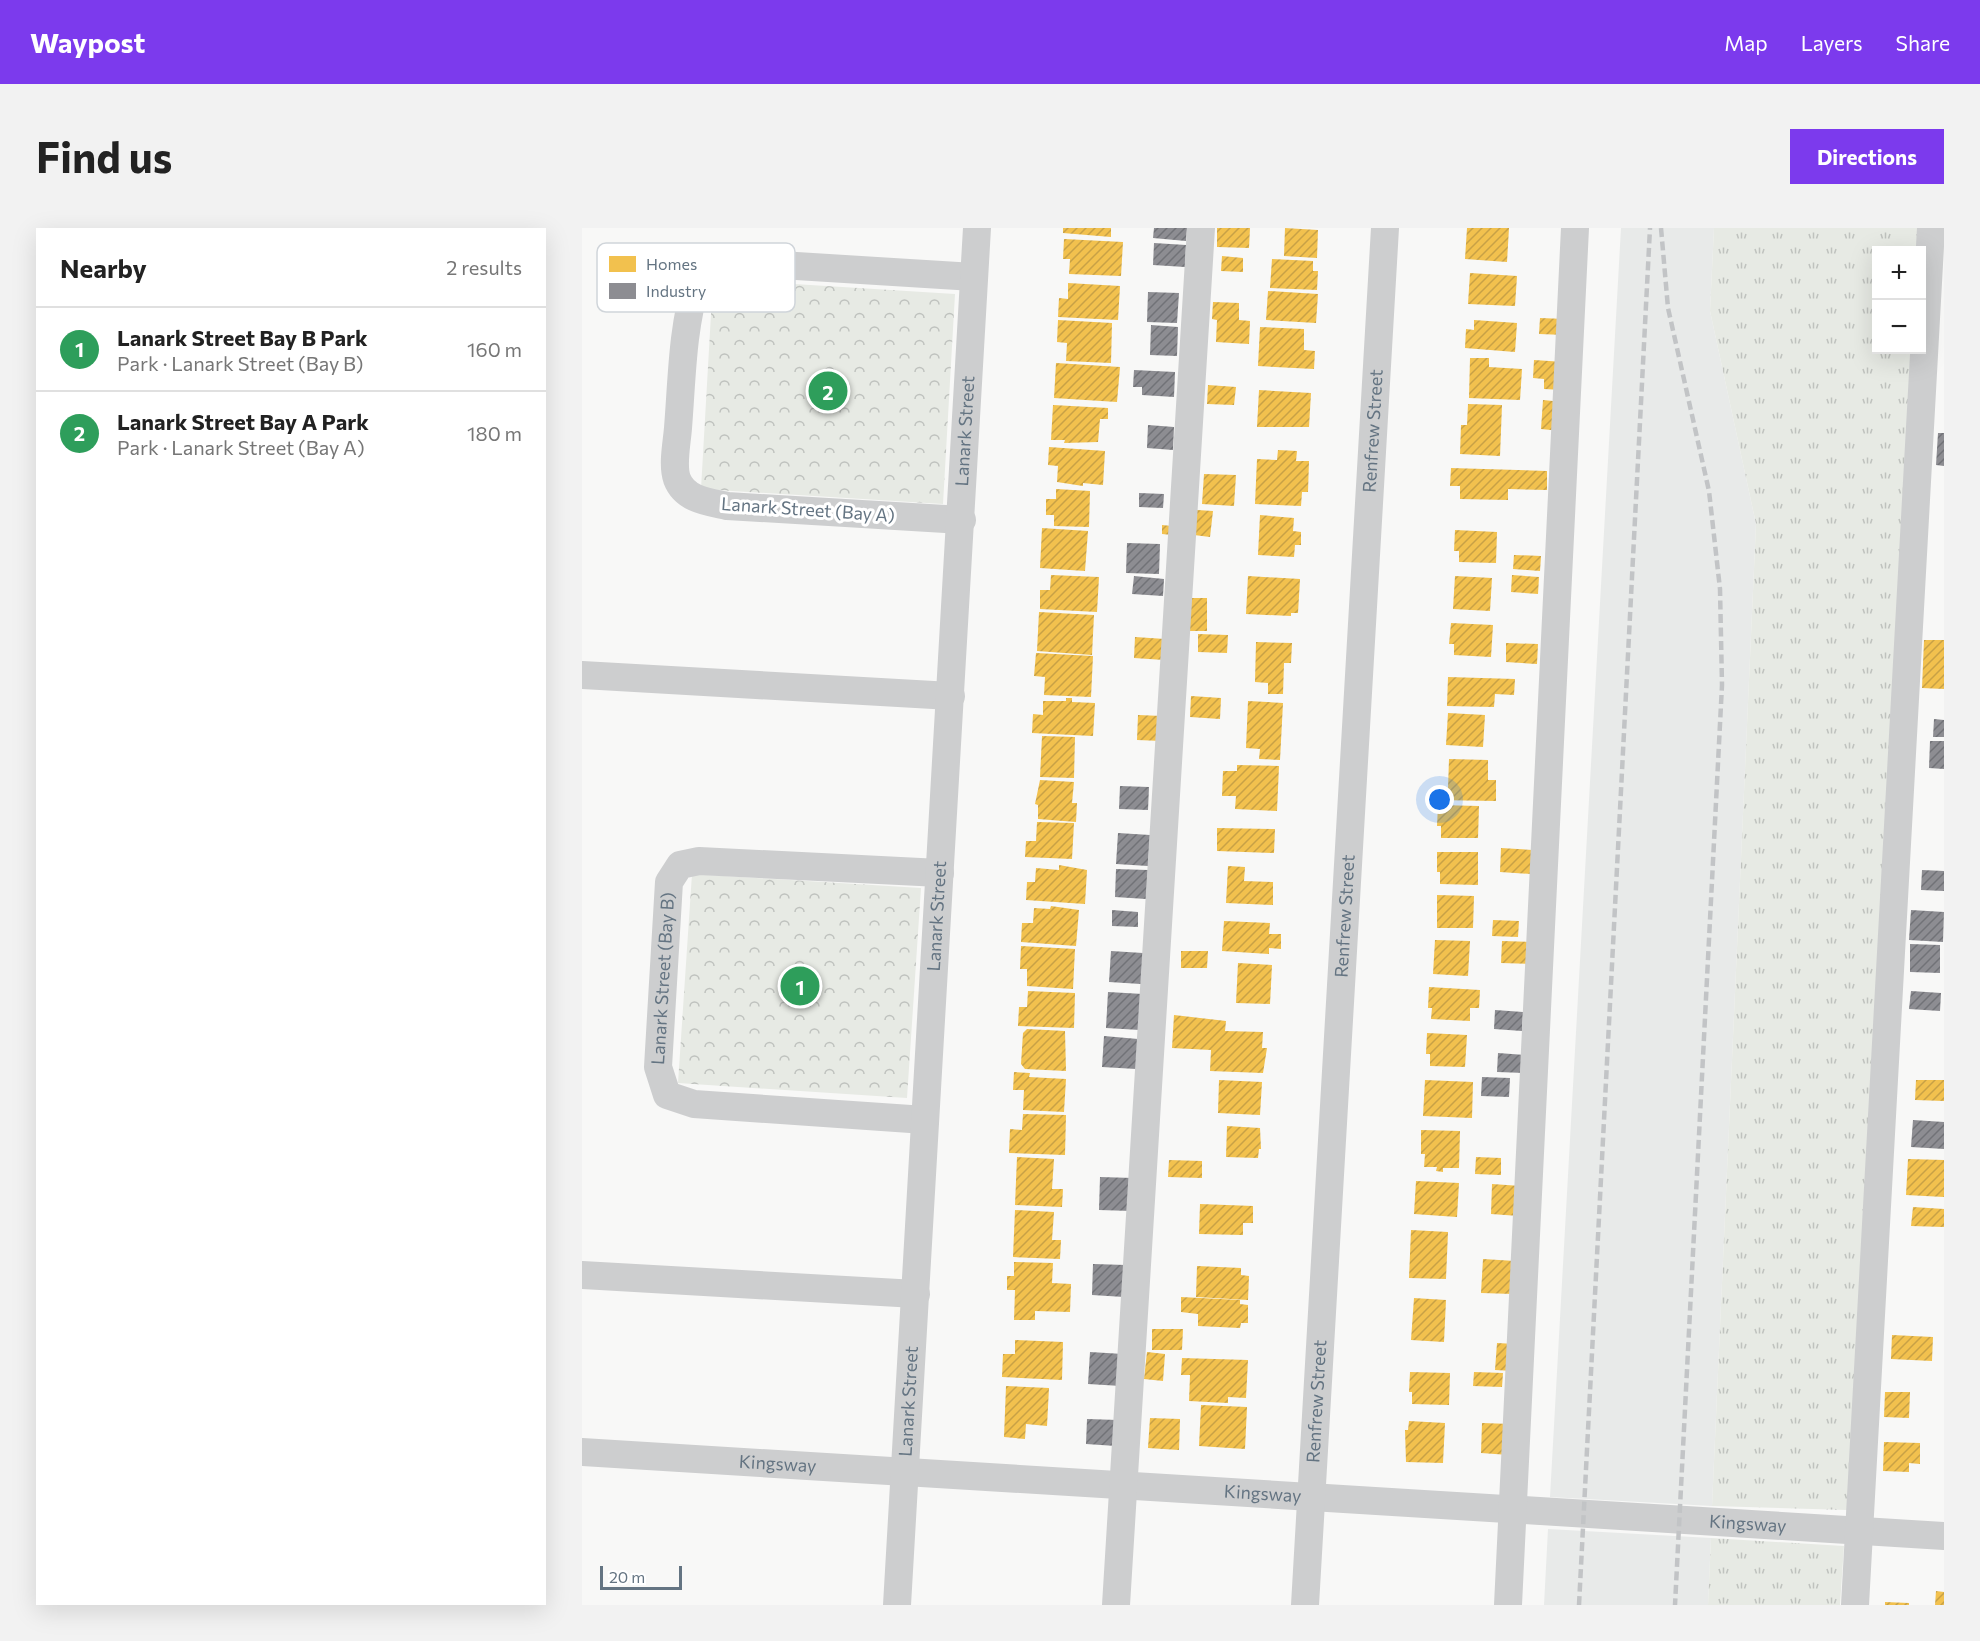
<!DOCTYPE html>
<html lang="en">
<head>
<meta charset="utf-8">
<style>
	:root { --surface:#fff; --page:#f2f2f2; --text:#222; --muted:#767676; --line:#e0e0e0; --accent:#7c3aed }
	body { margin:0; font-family:Commissioner,sans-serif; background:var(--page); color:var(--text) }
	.controls { position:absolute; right:18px; top:18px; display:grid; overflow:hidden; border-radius:0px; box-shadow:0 6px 24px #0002 }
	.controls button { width:54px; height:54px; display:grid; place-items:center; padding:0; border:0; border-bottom:2px solid var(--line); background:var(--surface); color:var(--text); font:30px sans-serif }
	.scale { position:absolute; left:18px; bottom:15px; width:82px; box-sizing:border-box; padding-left:6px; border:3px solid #647482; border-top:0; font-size:16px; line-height:21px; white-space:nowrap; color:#647482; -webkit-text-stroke:4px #fff; paint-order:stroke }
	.you { position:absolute; left:858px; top:572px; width:21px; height:21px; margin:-15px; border:4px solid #fff; border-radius:50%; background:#1a73e8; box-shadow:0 0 0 9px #1a73e833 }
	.badge { display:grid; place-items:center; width:39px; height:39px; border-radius:50%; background:var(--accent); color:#fff; font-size:20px; font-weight:700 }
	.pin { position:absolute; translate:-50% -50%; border:3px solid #fff; box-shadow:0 2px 6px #0006 }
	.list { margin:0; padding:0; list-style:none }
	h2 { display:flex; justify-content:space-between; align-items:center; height:78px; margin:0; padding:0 24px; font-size:26px }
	h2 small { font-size:20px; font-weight:400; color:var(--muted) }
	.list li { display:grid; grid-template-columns:39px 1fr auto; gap:18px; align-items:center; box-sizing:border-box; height:84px; padding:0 24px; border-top:2px solid var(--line) }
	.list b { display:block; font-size:22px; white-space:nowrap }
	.list p { margin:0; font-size:20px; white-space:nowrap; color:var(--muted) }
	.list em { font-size:20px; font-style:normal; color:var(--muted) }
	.map { position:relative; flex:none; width:1362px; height:1377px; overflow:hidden; border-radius:0px }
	header { display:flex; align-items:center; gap:36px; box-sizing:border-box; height:84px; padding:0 30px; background:var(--accent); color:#fff }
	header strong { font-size:28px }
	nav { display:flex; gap:33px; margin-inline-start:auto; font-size:21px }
	.intro { display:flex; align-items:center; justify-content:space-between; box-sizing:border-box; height:144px; padding:0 36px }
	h1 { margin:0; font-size:42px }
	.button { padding:15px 27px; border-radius:0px; background:var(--accent); color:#fff; font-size:21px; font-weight:700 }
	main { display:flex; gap:36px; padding:0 36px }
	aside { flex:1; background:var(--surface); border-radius:0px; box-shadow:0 6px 24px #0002 }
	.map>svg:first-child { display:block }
	.built { fill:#e8eae9 }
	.grass { fill:url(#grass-tufts); fill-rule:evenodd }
	.forest { fill:url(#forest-crowns) }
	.homes { fill:url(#homes-hatch) }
	.industry { fill:url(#industry-hatch) }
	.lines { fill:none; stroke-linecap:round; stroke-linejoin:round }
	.minor { stroke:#cdcecf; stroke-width:28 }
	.rail { stroke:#c2c4c6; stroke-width:4.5; stroke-dasharray:9 4.5; stroke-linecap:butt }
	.labels { text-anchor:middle; stroke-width:6; stroke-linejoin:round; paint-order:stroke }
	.street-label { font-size:18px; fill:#647482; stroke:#fff }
	.key { fill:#fff; stroke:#d0d5da; stroke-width:1.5 }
	.key-label { font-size:16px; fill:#647482 }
</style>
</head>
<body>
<header>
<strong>Waypost</strong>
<nav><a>Map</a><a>Layers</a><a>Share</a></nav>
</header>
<div class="intro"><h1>Find us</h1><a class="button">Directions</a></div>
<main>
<aside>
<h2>Nearby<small>2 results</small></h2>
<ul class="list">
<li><span class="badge" style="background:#2e9e5b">1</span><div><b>Lanark Street Bay B Park</b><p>Park · Lanark Street (Bay B)</p></div><em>160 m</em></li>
<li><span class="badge" style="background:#2e9e5b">2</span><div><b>Lanark Street Bay A Park</b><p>Park · Lanark Street (Bay A)</p></div><em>180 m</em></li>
</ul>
</aside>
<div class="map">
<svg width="1362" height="1377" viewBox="0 0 1362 1377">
	<defs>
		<pattern id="grass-tufts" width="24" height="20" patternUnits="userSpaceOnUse" patternTransform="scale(1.5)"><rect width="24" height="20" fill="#e7eae4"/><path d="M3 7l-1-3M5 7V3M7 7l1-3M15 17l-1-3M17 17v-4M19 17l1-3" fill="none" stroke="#bfc2be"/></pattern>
		<pattern id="forest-crowns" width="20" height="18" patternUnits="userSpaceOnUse" patternTransform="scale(1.5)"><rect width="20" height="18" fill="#e7eae4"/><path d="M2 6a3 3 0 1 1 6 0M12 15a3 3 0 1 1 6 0" fill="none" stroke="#bfc2be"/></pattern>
		<pattern id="homes-hatch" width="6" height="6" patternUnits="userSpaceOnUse" patternTransform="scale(1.5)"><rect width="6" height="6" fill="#f2c14e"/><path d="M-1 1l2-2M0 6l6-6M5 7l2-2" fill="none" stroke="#c8a146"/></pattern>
		<pattern id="industry-hatch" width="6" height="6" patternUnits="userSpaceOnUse" patternTransform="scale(1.5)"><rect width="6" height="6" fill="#8d8d92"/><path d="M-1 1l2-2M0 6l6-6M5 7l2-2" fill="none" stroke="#717277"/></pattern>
	</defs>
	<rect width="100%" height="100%" fill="#f8f8f7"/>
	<path class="built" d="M 1039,0 L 1132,0 L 1128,83 L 1174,296 L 1130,1278 L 968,1269 Z
		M 966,1301 L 1129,1310 L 1126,1377 L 962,1377 Z"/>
	<path class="grass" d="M 1132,0 L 1350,0 L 1265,1282 L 1130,1278 L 1174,296 L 1128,83 ZM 1294,22 L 1340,22 L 1340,122 L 1294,122 Z
		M 1129,1310 L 1262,1318 L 1258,1377 L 1126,1377 Z"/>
	<path class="forest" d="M 131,51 L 373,66 L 361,276 L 119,261 Z
		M 110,646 L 339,660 L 325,870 L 96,855 Z"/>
	<path class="homes" d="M 481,0 L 529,0 L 529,9 L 481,5 Z
		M 635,0 L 668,0 L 667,20 L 635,19 Z
		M 703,0 L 736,2 L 735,30 L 702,28 Z
		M 885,0 L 927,0 L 925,34 L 883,31 Z
		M 482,11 L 541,14 L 539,48 L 487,46 L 488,31 L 481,31 Z
		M 640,28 L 661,30 L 661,44 L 639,43 Z
		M 690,31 L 731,33 L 731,43 L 736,43 L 735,62 L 688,60 Z
		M 888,45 L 935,48 L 933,78 L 886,76 Z
		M 486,55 L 538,58 L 536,92 L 476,89 L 477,70 L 486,71 Z
		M 686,63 L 736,66 L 734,95 L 684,92 Z
		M 631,74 L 657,75 L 657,92 L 668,93 L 667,116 L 634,114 L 635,92 L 630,91 Z
		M 958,90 L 983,91 L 983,107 L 957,106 Z
		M 476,92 L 530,95 L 529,135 L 484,133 L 485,115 L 475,114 Z
		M 892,92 L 935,95 L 933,124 L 883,120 L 884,101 L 892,102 Z
		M 678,99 L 722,101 L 722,122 L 733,123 L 732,141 L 676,138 Z
		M 888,130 L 907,130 L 907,139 L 940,141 L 938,172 L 887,170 Z
		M 952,132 L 982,134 L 980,162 L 962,161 L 962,151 L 951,150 Z
		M 474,135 L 538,139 L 535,174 L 472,170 Z
		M 626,157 L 654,159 L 652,177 L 625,176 Z
		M 677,162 L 729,165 L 727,199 L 675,199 Z
		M 961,172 L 981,174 L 979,203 L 959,201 Z
		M 886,176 L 920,177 L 918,228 L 878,226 L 879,197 L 885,197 Z
		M 471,177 L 526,180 L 526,191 L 518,191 L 516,214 L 482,215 L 483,212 L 469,212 Z
		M 467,219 L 523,223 L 521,257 L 501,255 L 501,258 L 475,254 L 476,238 L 466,237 Z
		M 696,222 L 715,223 L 714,233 L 727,233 L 726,264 L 720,264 L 719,278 L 673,276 L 675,231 L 695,232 Z
		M 869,240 L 965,243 L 965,262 L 926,261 L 926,272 L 878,271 L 878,258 L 868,258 Z
		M 622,246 L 654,247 L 652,278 L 620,276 Z
		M 474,261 L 508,263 L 507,299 L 472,298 L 472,287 L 464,287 L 464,271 L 474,271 Z
		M 615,282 L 631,283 L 628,309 L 612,307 Z
		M 678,287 L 712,290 L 711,303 L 719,304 L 719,317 L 713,317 L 712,329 L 676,327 Z
		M 580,297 L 590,298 L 590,307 L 580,306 Z
		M 460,300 L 506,303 L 503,343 L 458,340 Z
		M 873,302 L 915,304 L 914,335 L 877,334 L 877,323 L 872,323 Z
		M 932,327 L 959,328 L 958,343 L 931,341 Z
		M 469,347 L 517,349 L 515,384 L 458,381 L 458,362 L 468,362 Z
		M 930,347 L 957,349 L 956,366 L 929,364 Z
		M 666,348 L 718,351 L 716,385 L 709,385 L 709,388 L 664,386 Z
		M 873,348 L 910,350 L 908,383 L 871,381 Z
		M 608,370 L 625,370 L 625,403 L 608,403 Z
		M 457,384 L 512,387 L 510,427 L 455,423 Z
		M 869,395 L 911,397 L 909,429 L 872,427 L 872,416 L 867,416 Z
		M 616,406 L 646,407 L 645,425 L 616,424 Z
		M 553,409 L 583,411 L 582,432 L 552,430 Z
		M 1342,412 L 1362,412 L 1362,461 L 1340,460 Z
		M 674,414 L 710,415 L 709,435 L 702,435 L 701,466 L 686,466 L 686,455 L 673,454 Z
		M 924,415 L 956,416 L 955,436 L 924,434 Z
		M 454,425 L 511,428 L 509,469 L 462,467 L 463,449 L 452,448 Z
		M 866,449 L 933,451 L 932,467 L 913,466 L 912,479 L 865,478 Z
		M 609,468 L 639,470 L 638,491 L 608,489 Z
		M 484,470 L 490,470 L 490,474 L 513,475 L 511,508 L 450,505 L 451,486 L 461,487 L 461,473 L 484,473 Z
		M 666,473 L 701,475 L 698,532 L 677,531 L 678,521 L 664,520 Z
		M 866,485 L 903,487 L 901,519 L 864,517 Z
		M 556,487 L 580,488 L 580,513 L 555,512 Z
		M 460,508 L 493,509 L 492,550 L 458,549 Z
		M 867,531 L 906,532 L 906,552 L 914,552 L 914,573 L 853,572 L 854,560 L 866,561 Z
		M 655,537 L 697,538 L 695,583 L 653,581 L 654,568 L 640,568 L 641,543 L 655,543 Z
		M 458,552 L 492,554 L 490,575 L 495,575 L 494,594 L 456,591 L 456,577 L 453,576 Z
		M 856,577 L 897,578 L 896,610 L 859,610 L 859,598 L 855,598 Z
		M 455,594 L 492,595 L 490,631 L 443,629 L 444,613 L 454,613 Z
		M 635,600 L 693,601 L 692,625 L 635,623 Z
		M 919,620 L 951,622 L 949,646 L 918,644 Z
		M 855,624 L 896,624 L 896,657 L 858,656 L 858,644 L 855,644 Z
		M 477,637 L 505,642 L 503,676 L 444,672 L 445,654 L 453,654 L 454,640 L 477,642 Z
		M 646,638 L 663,639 L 662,653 L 691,654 L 691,677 L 644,675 Z
		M 855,667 L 892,668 L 891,700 L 855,700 Z
		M 469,678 L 497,682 L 494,718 L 439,714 L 440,695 L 451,695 L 452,680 L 468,681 Z
		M 911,692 L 937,693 L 936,709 L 910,708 Z
		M 642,693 L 688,695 L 687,706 L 699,706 L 699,721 L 687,720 L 687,726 L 640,723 Z
		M 853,712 L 888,713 L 886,748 L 851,746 Z
		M 920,713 L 949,714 L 948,736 L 919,735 Z
		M 439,718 L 493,721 L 491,761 L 445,758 L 445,741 L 438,741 Z
		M 599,723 L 626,723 L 625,740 L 599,740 Z
		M 656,735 L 690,737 L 688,776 L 654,775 Z
		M 847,759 L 898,762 L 897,780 L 888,780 L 888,793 L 849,791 L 850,780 L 846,780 Z
		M 446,763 L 493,765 L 492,800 L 436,798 L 437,779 L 445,779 Z
		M 592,787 L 644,793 L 643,803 L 681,804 L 680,820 L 685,820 L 681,845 L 628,843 L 629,822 L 590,820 Z
		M 445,801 L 483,803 L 484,843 L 443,841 L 439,836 L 441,805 Z
		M 845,805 L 885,807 L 883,839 L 848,838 L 848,826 L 844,826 Z
		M 432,844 L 448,845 L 447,849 L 484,851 L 482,884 L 441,882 L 442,862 L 431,862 Z
		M 637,852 L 680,854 L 678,887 L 636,885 Z
		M 843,852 L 891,854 L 890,890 L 841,888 Z
		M 1334,852 L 1362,852 L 1362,873 L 1333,872 Z
		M 441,886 L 484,887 L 483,927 L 427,925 L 428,901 L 440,902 Z
		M 645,898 L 678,900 L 679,921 L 677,921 L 676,930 L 644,929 Z
		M 839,902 L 878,903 L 877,940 L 861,940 L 861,944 L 854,943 L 855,939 L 842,939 L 843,926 L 839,926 Z
		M 435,929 L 472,931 L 470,961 L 481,961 L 480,979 L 433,977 Z
		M 894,929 L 919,930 L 919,947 L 893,946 Z
		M 1326,931 L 1362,932 L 1362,969 L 1324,967 Z
		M 587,932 L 620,933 L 620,950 L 586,949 Z
		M 834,953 L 877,955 L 875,989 L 832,986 Z
		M 910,956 L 939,958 L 937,988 L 909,986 Z
		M 618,976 L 671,978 L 671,995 L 661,995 L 661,1007 L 617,1006 Z
		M 1331,979 L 1362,981 L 1362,999 L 1329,998 Z
		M 433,982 L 472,984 L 470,1012 L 479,1012 L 478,1031 L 431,1029 Z
		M 829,1002 L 866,1004 L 864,1051 L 827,1050 Z
		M 901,1031 L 933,1033 L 931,1066 L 899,1065 Z
		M 432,1034 L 471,1035 L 470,1055 L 489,1056 L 488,1084 L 453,1083 L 453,1092 L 432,1092 L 433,1062 L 425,1062 L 425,1048 L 432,1048 Z
		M 615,1038 L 659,1040 L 659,1047 L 667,1048 L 666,1072 L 614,1069 Z
		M 599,1069 L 658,1072 L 658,1076 L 666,1077 L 666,1095 L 659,1095 L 658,1100 L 616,1098 L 616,1086 L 599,1084 Z
		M 832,1070 L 864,1072 L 862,1114 L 829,1112 Z
		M 570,1101 L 601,1101 L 600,1122 L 570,1122 Z
		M 1310,1107 L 1351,1109 L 1350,1133 L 1309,1131 Z
		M 433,1112 L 481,1114 L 480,1152 L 420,1149 L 421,1126 L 433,1126 Z
		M 915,1115 L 933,1116 L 931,1143 L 913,1142 Z
		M 565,1124 L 583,1126 L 581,1153 L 562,1151 Z
		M 600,1130 L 666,1132 L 664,1170 L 646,1169 L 646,1175 L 607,1173 L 608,1147 L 599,1147 Z
		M 828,1144 L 868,1145 L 867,1177 L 830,1176 L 830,1164 L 827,1164 Z
		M 892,1144 L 921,1145 L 920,1159 L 891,1158 Z
		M 424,1158 L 467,1160 L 465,1198 L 444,1196 L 443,1211 L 422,1209 Z
		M 1303,1164 L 1328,1164 L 1327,1190 L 1302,1189 Z
		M 619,1177 L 665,1179 L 663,1221 L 617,1218 Z
		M 568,1190 L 598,1191 L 597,1222 L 566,1220 Z
		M 827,1193 L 863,1195 L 861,1235 L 824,1234 L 823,1202 L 826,1202 Z
		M 900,1195 L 929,1196 L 927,1227 L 899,1225 Z
		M 1302,1214 L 1338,1215 L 1338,1236 L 1327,1235 L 1327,1244 L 1301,1243 Z
		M 1354,1363 L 1362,1364 L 1362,1377 L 1353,1377 Z
		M 1303,1374 L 1327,1375 L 1327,1377 L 1303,1377 Z"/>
	<path class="industry" d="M 572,0 L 605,0 L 604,13 L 571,10 Z
		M 572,15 L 604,17 L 603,39 L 571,37 Z
		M 566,64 L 597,65 L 595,95 L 565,94 Z
		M 569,97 L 596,99 L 595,128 L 568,127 Z
		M 552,142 L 593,144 L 592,169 L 560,167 L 560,159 L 551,159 Z
		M 566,197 L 592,199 L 591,222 L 565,220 Z
		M 1356,205 L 1362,205 L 1362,238 L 1354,237 Z
		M 557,265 L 582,266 L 581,280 L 557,279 Z
		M 545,315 L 578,316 L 577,346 L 544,345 Z
		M 552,348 L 582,351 L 581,368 L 550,366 Z
		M 1352,491 L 1362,492 L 1362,509 L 1351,509 Z
		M 1348,513 L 1362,513 L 1362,541 L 1347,540 Z
		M 538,558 L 567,559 L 566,582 L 537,581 Z
		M 536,605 L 568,607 L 566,638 L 534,636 Z
		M 534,641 L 566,642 L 564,671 L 533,669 Z
		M 1340,642 L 1362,643 L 1362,663 L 1339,662 Z
		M 530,682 L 556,684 L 556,699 L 530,698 Z
		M 1329,682 L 1362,684 L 1361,714 L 1327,712 Z
		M 1328,716 L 1358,717 L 1358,745 L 1328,744 Z
		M 529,723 L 561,725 L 559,756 L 527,754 Z
		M 1329,763 L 1359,765 L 1358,783 L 1327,781 Z
		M 526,764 L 561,766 L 558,802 L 524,800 Z
		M 913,782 L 941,784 L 940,803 L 912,801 Z
		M 522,808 L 556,811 L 554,841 L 520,839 Z
		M 916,825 L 943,827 L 943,845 L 915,844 Z
		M 900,849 L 928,850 L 927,869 L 899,868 Z
		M 1331,892 L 1362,894 L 1362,921 L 1329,919 Z
		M 518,949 L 551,950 L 550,983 L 517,982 Z
		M 511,1036 L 544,1037 L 542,1069 L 510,1067 Z
		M 508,1124 L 541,1126 L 539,1158 L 506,1156 Z
		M 505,1191 L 536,1192 L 534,1218 L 504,1216 Z"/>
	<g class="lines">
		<g class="minor">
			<path d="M 380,292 L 145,278 C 127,274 103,272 95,251 C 90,237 95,214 96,200 C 100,151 100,100 115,53 L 143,37 L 182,36 L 392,49"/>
			<path d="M 0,447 L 369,468"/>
			<path id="s1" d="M 343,892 L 112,876 L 85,867 L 76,839 L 87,654 L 98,637 L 117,633 L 358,645"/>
			<path d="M 0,1047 L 334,1066"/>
			<path id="s2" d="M 0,1224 L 1362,1308"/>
			<path id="s3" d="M 315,1377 L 395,0"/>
			<path d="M 534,1377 L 619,0"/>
			<path id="s4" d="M 723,1377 L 803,0"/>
			<path d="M 926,1377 L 993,0"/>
			<path d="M 1273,1377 L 1349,0"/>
		</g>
		<path class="rail" d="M 1079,0 L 1086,80 L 1127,263 L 1138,361 L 1140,457 L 1093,1377
			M 997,1377 L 1068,0"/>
	</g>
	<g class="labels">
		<g class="street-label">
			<text dy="6" stroke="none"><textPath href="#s3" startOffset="1176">Lanark Street</textPath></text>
			<text dy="6" stroke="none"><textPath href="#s4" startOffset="1176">Renfrew Street</textPath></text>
			<text transform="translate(226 282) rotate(4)" y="6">Lanark Street (Bay A)</text>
			<text dy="6" stroke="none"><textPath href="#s3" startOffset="690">Lanark Street</textPath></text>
			<text dy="6" stroke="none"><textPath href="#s4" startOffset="690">Renfrew Street</textPath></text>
			<text dy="6" stroke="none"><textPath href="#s1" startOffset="378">Lanark Street (Bay B)</textPath></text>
			<text dy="6" stroke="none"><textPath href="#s3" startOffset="204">Lanark Street</textPath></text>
			<text dy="6" stroke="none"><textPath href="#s4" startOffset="204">Renfrew Street</textPath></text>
			<text dy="6" stroke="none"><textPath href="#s2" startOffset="196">Kingsway</textPath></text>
			<text dy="6" stroke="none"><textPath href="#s2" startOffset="682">Kingsway</textPath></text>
			<text dy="6" stroke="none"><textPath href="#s2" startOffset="1168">Kingsway</textPath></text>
		</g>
	</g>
	<rect x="15" y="15" width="198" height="69" rx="9" class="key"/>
	<rect x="27" y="28" width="27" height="16" fill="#f2c14e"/>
	<rect x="27" y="55" width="27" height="16" fill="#8d8d92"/>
	<g class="key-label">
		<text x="64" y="42">Homes</text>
		<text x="64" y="69">Industry</text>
	</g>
</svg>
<div class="controls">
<button>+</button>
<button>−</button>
</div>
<div class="scale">20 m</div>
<div class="you"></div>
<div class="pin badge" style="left:218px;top:758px;background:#2e9e5b">1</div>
<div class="pin badge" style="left:246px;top:163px;background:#2e9e5b">2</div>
</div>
</main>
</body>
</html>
